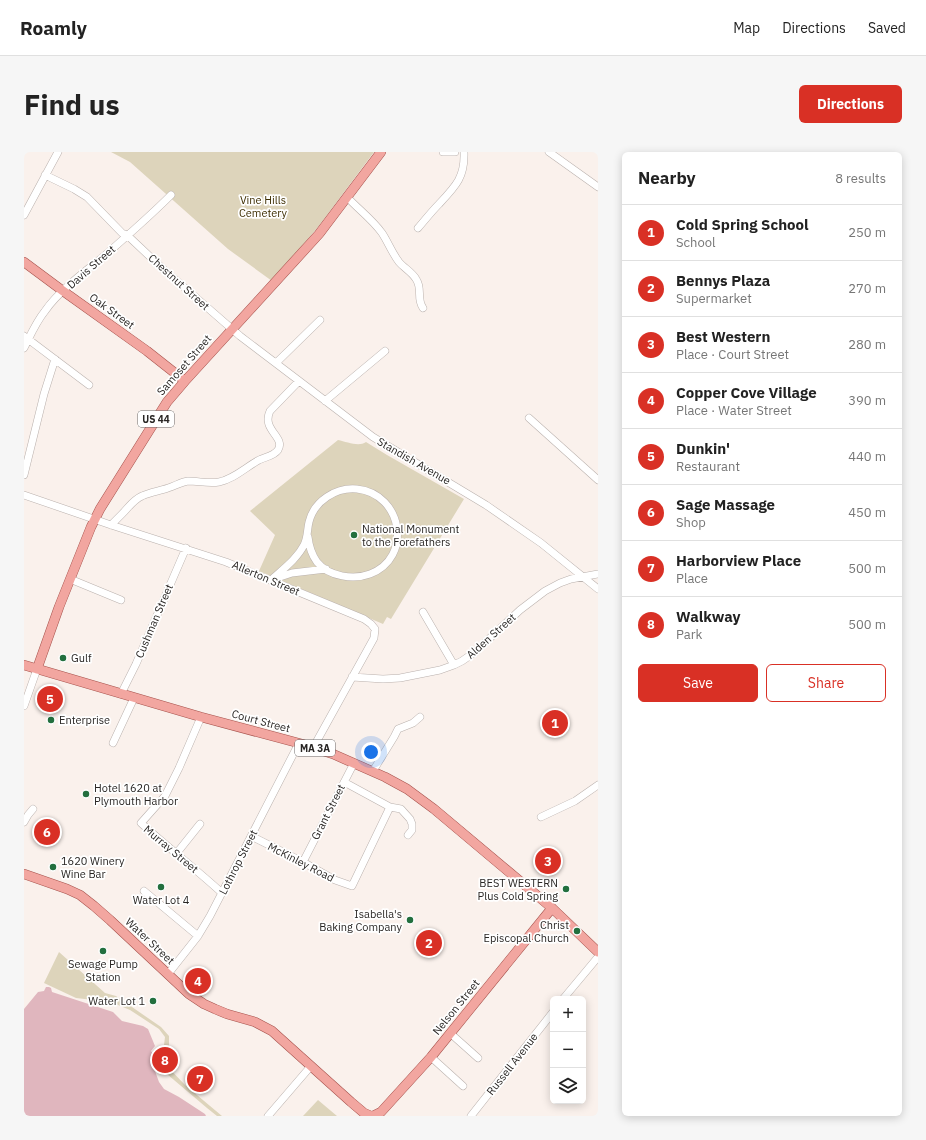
<!DOCTYPE html>
<html lang="en">
<head>
<meta charset="utf-8">
<style>
	:root { --surface:#fff; --page:#f6f6f6; --text:#222; --muted:#767676; --line:#e0e0e0; --accent:#d93025 }
	body { margin:0; font-family:"IBM Plex Sans",sans-serif; background:var(--page); color:var(--text) }
	.controls { position:absolute; right:12px; bottom:12px; display:grid; overflow:hidden; border-radius:6px; box-shadow:0 2px 10px #0003 }
	.controls button { width:36px; height:36px; display:grid; place-items:center; padding:0; border:0; border-bottom:1px solid var(--line); background:var(--surface); color:var(--text); font:20px sans-serif }
	.you { position:absolute; left:347px; top:600px; width:14px; height:14px; margin:-10px; border:3px solid #fff; border-radius:50%; background:#1a73e8; box-shadow:0 0 0 6px #1a73e833 }
	.badge { display:grid; place-items:center; width:26px; height:26px; border-radius:50%; background:var(--accent); color:#fff; font-size:13px; font-weight:700 }
	.pin { position:absolute; translate:-50% -50%; border:2px solid #fff; box-shadow:0 1px 4px #0006 }
	.list { margin:0; padding:0; list-style:none }
	h2 { display:flex; justify-content:space-between; align-items:center; height:52px; margin:0; padding:0 16px; font-size:17px }
	h2 small { font-size:13px; font-weight:400; color:var(--muted) }
	.list li { display:grid; grid-template-columns:26px 1fr auto; gap:12px; align-items:center; box-sizing:border-box; height:56px; padding:0 16px; border-top:1px solid var(--line) }
	.list b { display:block; font-size:15px; white-space:nowrap }
	.list p { margin:0; font-size:13px; white-space:nowrap; color:var(--muted) }
	.list em { font-size:13px; font-style:normal; color:var(--muted) }
	.actions { display:flex; gap:8px; padding:12px 16px }
	.actions a { flex:1; padding:9px 0; border:1px solid var(--accent); border-radius:6px; text-align:center; font-size:14px; color:var(--accent) }
	.actions .main { background:var(--accent); color:#fff }
	.icon { flex:none; width:22px; height:22px; fill:none; stroke:currentColor; stroke-width:2; stroke-linecap:round; stroke-linejoin:round }
	.map { position:relative; flex:none; width:574px; height:964px; overflow:hidden; border-radius:6px }
	header { display:flex; align-items:center; gap:24px; box-sizing:border-box; height:56px; padding:0 20px; background:var(--surface); border-bottom:1px solid var(--line) }
	header strong { font-size:19px }
	nav { display:flex; gap:22px; margin-inline-start:auto; font-size:14px }
	.intro { display:flex; align-items:center; justify-content:space-between; box-sizing:border-box; height:96px; padding:0 24px }
	h1 { margin:0; font-size:28px }
	.button { padding:10px 18px; border-radius:6px; background:var(--accent); color:#fff; font-size:14px; font-weight:700 }
	main { display:flex; gap:24px; padding:0 24px }
	aside { flex:1; background:var(--surface); border-radius:6px; box-shadow:0 2px 10px #0003 }
	.map>svg:first-child { display:block }
	.green { fill:#ddd4bb }
	.water { fill:#e0b6be }
	.lines { fill:none; stroke-linecap:round; stroke-linejoin:round }
	.minor-casing { stroke:#bab1ad; stroke-width:8 }
	.major-casing { stroke:#a6524c; stroke-width:10 }
	.minor { stroke:#fff; stroke-width:7 }
	.major { stroke:#f2a6a0; stroke-width:9 }
	.poi-dot { fill:#226f3e; stroke:#fff; stroke-width:1.5 }
	.labels { text-anchor:middle; stroke-width:3.5; stroke-linejoin:round; paint-order:stroke }
	.shield { fill:#fff; stroke:#696766; stroke-width:1 }
	.shield-label { font-size:10px; font-weight:bold; fill:#292624 }
	.park-label { font-size:11px; fill:#3d2d00; stroke:#fff }
	.street-label { font-size:11px; fill:#292624; stroke:#fff }
	.poi-label { font-size:11px; fill:#292624; stroke:#fff; text-anchor:start }
</style>
</head>
<body>
<header>
<strong>Roamly</strong>
<nav><a>Map</a><a>Directions</a><a>Saved</a></nav>
</header>
<div class="intro"><h1>Find us</h1><a class="button">Directions</a></div>
<main>
<div class="map">
<svg width="574" height="964" viewBox="0 0 574 964">
	<rect width="100%" height="100%" fill="#faf1ec"/>
	<path class="green" d="M 87,0 L 350,0 L 294,75 L 248,129 L 204,97 L 106,10 Z
		M 314,288 C 323,290 335,295 342,290 L 363,303 L 440,347 L 367,467 L 363,465 L 359,472 L 235,419 L 251,383 L 226,359 Z
		M 35,800 L 81,841 L 92,844 L 137,875 L 145,884 L 145,900 L 142,913 L 161,933 L 198,964 L 193,964 L 183,956 L 137,917 L 141,885 L 135,877 L 106,858 L 87,850 L 52,846 L 20,831 Z
		M 294,948 L 313,964 L 279,964 Z"/>
	<path class="water" d="M 22,835 L 25,835 L 27,836 L 28,840 L 89,860 L 98,869 L 119,874 L 124,877 L 131,894 L 127,899 L 133,907 L 131,919 L 135,930 L 140,937 L 155,945 L 181,962 L 182,964 L 0,964 L 0,857 L 14,840 L 20,839 Z"/>
	<g class="lines">
		<defs>
			<path id="minor" d="M 419,0 L 431,0
				M 525,0 L 574,35
				M 21,23 L 50,37 L 63,45 L 98,81 L 103,83 L 138,116 L 216,184 L 349,285 L 462,353 L 517,391 L 574,437
				M 323,45 C 334,57 348,67 358,81 C 364,90 368,101 375,110 C 380,116 388,120 392,127 C 399,137 392,146 399,156
				M 0,63 L 34,0
				M 394,76 C 401,68 408,59 415,52 C 432,34 441,25 440,0
				M 0,184 L 65,233
				M 0,196 C 6,184 12,170 21,159 C 34,140 60,120 79,105 C 102,85 125,65 147,43
				M 252,211 L 296,168
				M 301,249 L 361,199
				M 505,266 L 574,328
				M 0,323 L 20,242 L 31,207
				M 0,343 L 87,373 L 202,410 L 340,467 L 347,472 L 351,477 L 350,486 L 289,596
				M 87,373 C 91,369 94,366 98,362 C 105,355 109,348 118,344 C 126,340 136,339 144,336 C 151,334 157,330 164,329 C 175,329 185,332 195,330 C 210,327 222,315 235,308 C 241,305 250,304 254,298 C 262,285 237,278 246,259 L 275,229
				M 253,426 L 268,421 L 302,417
				M 46,427 L 97,448
				M 247,428 C 259,417 273,407 280,393 C 284,385 283,378 285,370 C 290,349 312,335 333,337 C 379,342 389,406 346,422 C 330,428 305,425 293,410 C 288,403 285,394 284,385
				M 399,460 L 430,513
				M 328,525 L 359,527 L 376,526 L 416,518 L 430,513 L 438,509 L 451,500 L 496,458 L 521,439 L 536,431 L 547,427 L 574,422
				M 97,542 L 112,512 L 162,396
				M 0,554 L 13,517
				M 177,565 L 155,616 L 141,644 L 117,671 C 143,695 172,717 198,741
				M 89,591 L 110,546
				M 349,619 L 370,585 L 374,577 L 389,571 L 396,565
				M 320,630 L 366,655 L 377,657 L 386,667 L 388,672 L 388,678 L 384,683
				M 517,665 L 551,649 L 574,633
				M 0,670 L 4,663 L 9,657
				M 227,684 L 279,710 L 311,728 L 328,734 L 366,655
				M 152,702 L 176,672
				M 279,710 L 330,611
				M 120,739 L 174,784
				M 144,822 L 174,784 L 186,764 L 275,591
				M 539,847 L 574,805
				M 426,881 L 454,906
				M 407,905 L 439,934
				M 244,964 L 287,914
				M 447,964 L 529,860"/>
			<path id="major" d="M 0,110 L 39,139 L 123,199 L 161,229
				M 0,513 L 177,565 L 278,592 L 309,602 L 361,625 L 383,637 L 410,657 L 528,756 L 574,800
				M 13,517 L 35,455 L 67,375 L 76,357 L 143,250 L 161,229 L 295,82 L 357,0
				M 0,722 L 43,737 L 56,743 L 70,754 L 86,768 L 165,842 L 180,852 L 191,857 L 203,862 L 231,870 L 248,879 L 327,950 L 340,961 L 347,964
				M 349,964 L 357,960 L 407,905 L 528,756"/>
		</defs>
		<use href="#minor" class="minor-casing"/>
		<use href="#major" class="major-casing"/>
		<use href="#minor" class="minor"/>
		<use href="#major" class="major"/>
	</g>
	<g class="poi-dot">
		<circle cx="330" cy="383" r="4"/>
		<circle cx="39" cy="506" r="4"/>
		<circle cx="27" cy="568" r="4"/>
		<circle cx="62" cy="642" r="4"/>
		<circle cx="29" cy="715" r="4"/>
		<circle cx="137" cy="735" r="4"/>
		<circle cx="542" cy="737" r="4"/>
		<circle cx="386" cy="768" r="4"/>
		<circle cx="553" cy="779" r="4"/>
		<circle cx="79" cy="799" r="4"/>
		<circle cx="129" cy="849" r="4"/>
	</g>
	<g class="labels">
		<g class="shield">
			<rect x="114" y="259" width="36" height="16" rx="3"/>
			<rect x="271" y="588" width="40" height="16" rx="3"/>
		</g>
		<g class="shield-label">
			<text x="132" y="271">US 44</text>
			<text x="291" y="600">MA 3A</text>
		</g>
		<g class="park-label">
			<text x="239" y="52">Vine Hills<tspan x="239" dy="13">Cemetery</tspan></text>
		</g>
		<g class="street-label">
			<text transform="translate(67 115) rotate(-41)" y="4">Davis Street</text>
			<text transform="translate(155 130) rotate(42)" y="4">Chestnut Street</text>
			<text transform="translate(88 159) rotate(36)" y="4">Oak Street</text>
			<text transform="translate(160 213) rotate(-49)" y="4">Samoset Street</text>
			<text transform="translate(390 309) rotate(30)" y="4">Standish Avenue</text>
			<text transform="translate(242 426) rotate(23)" y="4">Allerton Street</text>
			<text transform="translate(130 469) rotate(-67)" y="4">Cushman Street</text>
			<text transform="translate(467 484) rotate(-42)" y="4">Alden Street</text>
			<text transform="translate(237 569) rotate(15)" y="4">Court Street</text>
			<text transform="translate(304 660) rotate(-63)" y="4">Grant Street</text>
			<text transform="translate(147 697) rotate(40)" y="4">Murray Street</text>
			<text transform="translate(214 710) rotate(-63)" y="4">Lothrop Street</text>
			<text transform="translate(277 710) rotate(27)" y="4">McKinley Road</text>
			<text transform="translate(126 789) rotate(43)" y="4">Water Street</text>
			<text transform="translate(432 855) rotate(-51)" y="4">Nelson Street</text>
			<text transform="translate(488 912) rotate(-52)" y="4">Russell Avenue</text>
		</g>
		<g class="poi-label">
			<text x="338" y="381">National Monument<tspan x="338" dy="13">to the Forefathers</tspan></text>
			<text x="47" y="510">Gulf</text>
			<text x="35" y="572">Enterprise</text>
			<text x="70" y="640">Hotel 1620 at<tspan x="70" dy="13">Plymouth Harbor</tspan></text>
			<text x="37" y="713">1620 Winery<tspan x="37" dy="13">Wine Bar</tspan></text>
			<text x="534" y="735" text-anchor="end">BEST WESTERN<tspan x="534" dy="13">Plus Cold Spring</tspan></text>
			<text x="137" y="752" text-anchor="middle">Water Lot 4</text>
			<text x="378" y="766" text-anchor="end">Isabella's<tspan x="378" dy="13">Baking Company</tspan></text>
			<text x="545" y="777" text-anchor="end">Christ<tspan x="545" dy="13">Episcopal Church</tspan></text>
			<text x="79" y="816" text-anchor="middle">Sewage Pump<tspan x="79" dy="13">Station</tspan></text>
			<text x="121" y="853" text-anchor="end">Water Lot 1</text>
		</g>
	</g>
</svg>
<div class="controls">
<button>+</button>
<button>−</button>
<button><svg class="icon" aria-label="layers" viewBox="0 0 24 24"><path d="M12 4l9 5-9 5-9-5zM3 14l9 5 9-5"/></svg></button>
</div>
<div class="you"></div>
<div class="pin badge" style="left:531px;top:571px">1</div>
<div class="pin badge" style="left:405px;top:791px">2</div>
<div class="pin badge" style="left:524px;top:709px">3</div>
<div class="pin badge" style="left:174px;top:829px">4</div>
<div class="pin badge" style="left:26px;top:547px">5</div>
<div class="pin badge" style="left:23px;top:680px">6</div>
<div class="pin badge" style="left:176px;top:927px">7</div>
<div class="pin badge" style="left:141px;top:908px">8</div>
</div>
<aside>
<h2>Nearby<small>8 results</small></h2>
<ul class="list">
<li><span class="badge">1</span><div><b>Cold Spring School</b><p>School</p></div><em>250 m</em></li>
<li><span class="badge">2</span><div><b>Bennys Plaza</b><p>Supermarket</p></div><em>270 m</em></li>
<li><span class="badge">3</span><div><b>Best Western</b><p>Place · Court Street</p></div><em>280 m</em></li>
<li><span class="badge">4</span><div><b>Copper Cove Village</b><p>Place · Water Street</p></div><em>390 m</em></li>
<li><span class="badge">5</span><div><b>Dunkin'</b><p>Restaurant</p></div><em>440 m</em></li>
<li><span class="badge">6</span><div><b>Sage Massage</b><p>Shop</p></div><em>450 m</em></li>
<li><span class="badge">7</span><div><b>Harborview Place</b><p>Place</p></div><em>500 m</em></li>
<li><span class="badge">8</span><div><b>Walkway</b><p>Park</p></div><em>500 m</em></li>
</ul>
<div class="actions"><a class="main">Save</a><a>Share</a></div>
</aside>
</main>
</body>
</html>
